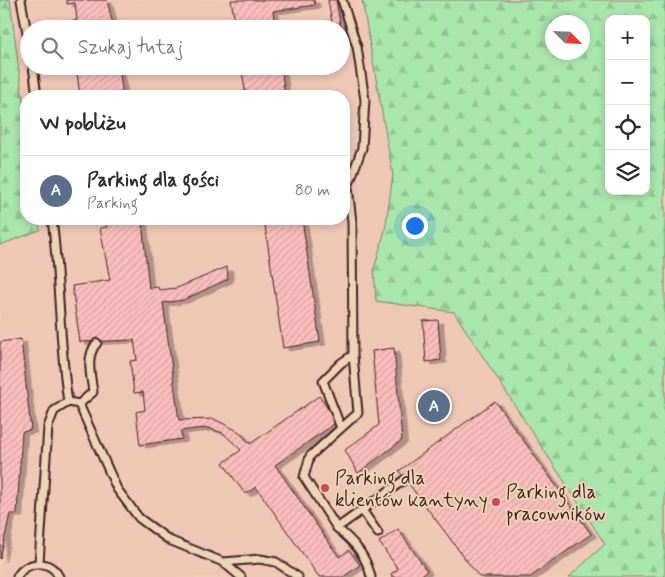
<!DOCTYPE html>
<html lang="pl">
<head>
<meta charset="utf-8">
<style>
	:root { --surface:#fff; --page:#f7f7f7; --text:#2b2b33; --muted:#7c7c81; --line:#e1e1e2; --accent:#d1495b }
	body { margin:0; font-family:Mynerve,sans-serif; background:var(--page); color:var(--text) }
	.controls { position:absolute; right:15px; top:15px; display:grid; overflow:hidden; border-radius:10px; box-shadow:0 2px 8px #0003 }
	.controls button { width:45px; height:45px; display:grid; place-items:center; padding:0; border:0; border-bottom:1px solid var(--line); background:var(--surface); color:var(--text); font:25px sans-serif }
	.compass { position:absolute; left:545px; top:15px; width:45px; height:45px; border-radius:50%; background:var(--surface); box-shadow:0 2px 8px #0003; rotate:114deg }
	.you { position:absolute; left:414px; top:225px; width:18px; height:18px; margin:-12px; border:4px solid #fff; border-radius:50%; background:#1a73e8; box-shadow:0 0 0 8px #1a73e833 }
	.badge { display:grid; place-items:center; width:32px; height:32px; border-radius:50%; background:var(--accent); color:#fff; font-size:16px; font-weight:700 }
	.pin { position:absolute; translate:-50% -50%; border:2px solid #fff; box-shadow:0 1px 5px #0006 }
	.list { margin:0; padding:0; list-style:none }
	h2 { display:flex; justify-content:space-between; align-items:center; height:65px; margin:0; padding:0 20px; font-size:21px }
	h2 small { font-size:16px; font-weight:400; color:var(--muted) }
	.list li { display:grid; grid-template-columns:32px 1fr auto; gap:15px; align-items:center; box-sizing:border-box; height:70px; padding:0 20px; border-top:1px solid var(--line) }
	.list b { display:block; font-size:19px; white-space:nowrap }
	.list p { margin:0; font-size:16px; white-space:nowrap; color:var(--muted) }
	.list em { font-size:16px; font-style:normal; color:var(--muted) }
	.icon { flex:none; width:28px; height:28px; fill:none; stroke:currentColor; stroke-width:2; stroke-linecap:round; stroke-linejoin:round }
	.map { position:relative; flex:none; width:665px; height:577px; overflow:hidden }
	.search { position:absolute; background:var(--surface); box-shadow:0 2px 8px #0003; left:20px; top:20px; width:330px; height:55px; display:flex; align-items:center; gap:12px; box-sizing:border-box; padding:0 18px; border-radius:28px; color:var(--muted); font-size:19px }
	.panel { position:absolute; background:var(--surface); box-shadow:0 2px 8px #0003; left:20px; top:90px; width:330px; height:135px; border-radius:20px }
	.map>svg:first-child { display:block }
	.built { fill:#efc7b5; fill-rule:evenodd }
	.forest { fill:url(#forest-firs); stroke:#7a826c; fill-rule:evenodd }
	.building { fill:url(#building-hatch); stroke:#4a1f2b; filter:url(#shadow) }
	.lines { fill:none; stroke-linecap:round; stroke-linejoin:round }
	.lane-casing { stroke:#4a1f2b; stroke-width:11 }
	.lane { stroke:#ead6b4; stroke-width:7 }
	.poi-dot { fill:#d1495b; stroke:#ead6b4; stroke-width:2 }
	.labels { text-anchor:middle; stroke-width:4; stroke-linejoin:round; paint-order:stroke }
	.poi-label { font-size:19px; fill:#4a1f2b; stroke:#ead6b4; text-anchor:start }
</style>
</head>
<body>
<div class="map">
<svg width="665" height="577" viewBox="0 0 665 577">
	<defs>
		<pattern id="forest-firs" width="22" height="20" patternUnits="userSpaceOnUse" patternTransform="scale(1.25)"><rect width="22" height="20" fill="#a9e6ac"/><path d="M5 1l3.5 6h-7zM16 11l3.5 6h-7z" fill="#93c594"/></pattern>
		<pattern id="building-hatch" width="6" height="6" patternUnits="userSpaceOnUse" patternTransform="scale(1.25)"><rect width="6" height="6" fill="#fabebc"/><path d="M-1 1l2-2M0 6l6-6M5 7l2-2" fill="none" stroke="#d8a3a2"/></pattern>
		<filter id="shadow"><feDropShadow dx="5.5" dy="3" stdDeviation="0" flood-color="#0004"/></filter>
	</defs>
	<rect width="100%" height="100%" fill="#efcfb6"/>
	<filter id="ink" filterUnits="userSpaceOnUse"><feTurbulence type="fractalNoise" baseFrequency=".02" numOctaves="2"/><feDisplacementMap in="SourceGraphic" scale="10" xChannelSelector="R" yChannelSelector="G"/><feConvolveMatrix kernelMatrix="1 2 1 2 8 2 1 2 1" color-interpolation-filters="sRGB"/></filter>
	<g filter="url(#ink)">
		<path class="built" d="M 0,0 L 665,0 L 665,577 L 0,577 ZM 609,19 L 646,19 L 646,191 L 609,191 ZM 552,22 L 582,22 L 582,52 L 552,52 ZM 29,29 L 341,29 L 341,66 L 29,66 ZM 26,96 L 344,96 L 344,219 L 26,219 Z"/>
		<path class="forest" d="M 0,0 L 10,0 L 26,125 L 26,219 L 38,219 L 40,230 L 0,245 Z
			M 362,0 L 665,0 L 665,577 L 569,577 L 605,544 L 454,312 L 376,301 L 374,269 L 385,230 L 393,175 ZM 609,19 L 646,19 L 646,191 L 609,191 ZM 582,22 L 582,52 L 552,52 L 552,22 Z"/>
		<path class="building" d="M 67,0 L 107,0 L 114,29 L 72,29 L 71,21 L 77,20 L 75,3 L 67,4 Z
			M 231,0 L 314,0 L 315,5 L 273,11 L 275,29 L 236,29 Z
			M 328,0 L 336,0 L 341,29 L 333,29 Z
			M 84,66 L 119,67 L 123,96 L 80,96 L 77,73 L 85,72 Z
			M 241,66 L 281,66 L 285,96 L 246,96 Z
			M 106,219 L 139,219 L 142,222 L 149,288 L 158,287 L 159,290 L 177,288 L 227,267 L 228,279 L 183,300 L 163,303 L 179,420 L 214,419 L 238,431 L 250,444 L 319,396 L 337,422 L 275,465 L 339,557 L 349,550 L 360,565 L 343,577 L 319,577 L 256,487 L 245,494 L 223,463 L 241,450 L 223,433 L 208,428 L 195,429 L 181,431 L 182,439 L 140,445 L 136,412 L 145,410 L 143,392 L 134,393 L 130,361 L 137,360 L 134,340 L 80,342 L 72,286 L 110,280 L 100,228 L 107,227 Z
			M 264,219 L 302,219 L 320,342 L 283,348 Z
			M 438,320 L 441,360 L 426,362 L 423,321 Z
			M 21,339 L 31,430 L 22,432 L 17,514 L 10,514 L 0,559 L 0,342 Z
			M 394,348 L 402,440 L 358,473 L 345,450 L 379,425 L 372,351 Z
			M 495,401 L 591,534 L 530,577 L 479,577 L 399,471 Z
			M 398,529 L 427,571 L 419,577 L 393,577 L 391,574 L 398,569 L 379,542 Z"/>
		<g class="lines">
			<defs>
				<path id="lane" d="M 21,0 L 29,44
					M 342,0 L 357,47 L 365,100 L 362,148 L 348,187 L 352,222 L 353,355 L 358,413 L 310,456 L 304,477 L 337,528 L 404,480
					M 33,66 L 37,96
					M 52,219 C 60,280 59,341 68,402
					M 79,404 L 93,392 C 91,376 85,356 97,343
					M 341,428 L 323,381 L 341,363 L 353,355
					M 362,510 L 378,533
					M 337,528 C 354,542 366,555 371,577
					M 223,562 L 260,559 L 276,562 L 298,577
					M 39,563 L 48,427 L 54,411 L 68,402 L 79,404 L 117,489 L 139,518 L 169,540 L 223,562 L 241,577
					M 17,577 C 26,560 51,559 59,577"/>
			</defs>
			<use href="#lane" class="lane-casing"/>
			<use href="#lane" class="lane"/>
		</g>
	</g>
	<g class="poi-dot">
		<circle cx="325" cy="488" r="5"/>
		<circle cx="496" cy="502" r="5"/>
	</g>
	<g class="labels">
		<g class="poi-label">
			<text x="335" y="484">Parking dla<tspan x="335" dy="22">klientów kantyny</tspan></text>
			<text x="506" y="498">Parking dla<tspan x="506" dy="22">pracowników</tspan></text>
		</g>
	</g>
</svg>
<div class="controls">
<button>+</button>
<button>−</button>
<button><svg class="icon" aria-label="locate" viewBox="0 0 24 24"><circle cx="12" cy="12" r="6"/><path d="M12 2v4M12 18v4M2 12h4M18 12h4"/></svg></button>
<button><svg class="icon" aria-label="layers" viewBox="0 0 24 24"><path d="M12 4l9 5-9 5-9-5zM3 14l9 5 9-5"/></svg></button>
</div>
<svg class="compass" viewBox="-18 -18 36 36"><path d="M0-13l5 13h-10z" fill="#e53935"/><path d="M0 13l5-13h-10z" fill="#7c7c81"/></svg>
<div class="you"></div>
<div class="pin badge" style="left:434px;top:406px;background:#5c6f8a">A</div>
<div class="search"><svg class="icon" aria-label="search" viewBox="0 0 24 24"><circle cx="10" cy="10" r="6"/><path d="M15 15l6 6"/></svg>Szukaj tutaj</div>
<section class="panel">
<h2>W pobliżu<small></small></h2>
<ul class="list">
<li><span class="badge" style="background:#5c6f8a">A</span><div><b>Parking dla gości</b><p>Parking</p></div><em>80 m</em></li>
</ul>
</section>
</div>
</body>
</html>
